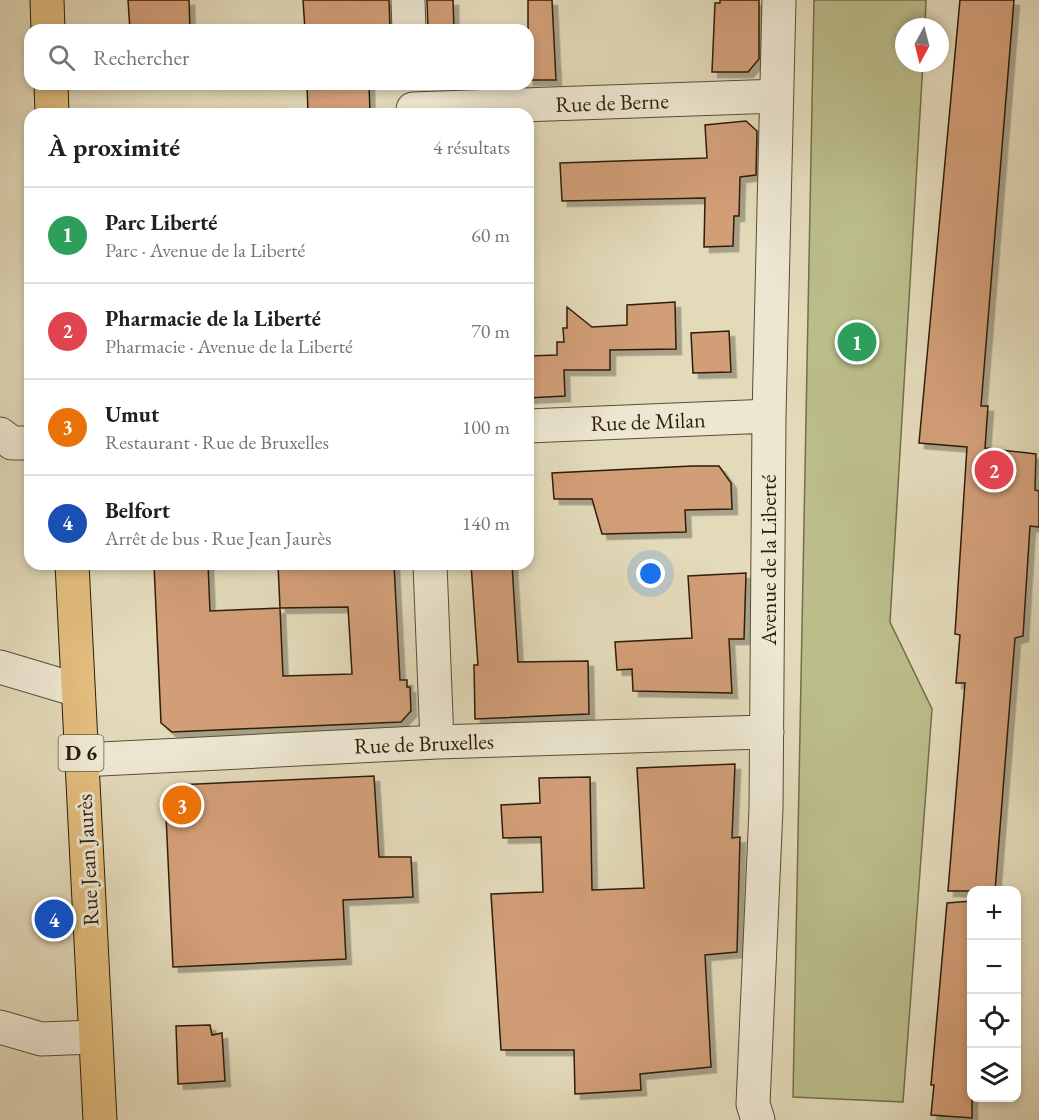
<!DOCTYPE html>
<html lang="fr">
<head>
<meta charset="utf-8">
<style>
	:root { --surface:#fff; --page:#f6f6f6; --text:#202124; --muted:#757577; --line:#e0e0e0; --accent:#0f766e }
	body { margin:0; font-family:"EB Garamond",serif; background:var(--page); color:var(--text) }
	.controls { position:absolute; right:18px; bottom:18px; display:grid; overflow:hidden; border-radius:12px; box-shadow:0 3px 9px #0003 }
	.controls button { width:54px; height:54px; display:grid; place-items:center; padding:0; border:0; border-bottom:2px solid var(--line); background:var(--surface); color:var(--text); font:30px sans-serif }
	.compass { position:absolute; left:895px; top:18px; width:54px; height:54px; border-radius:50%; background:var(--surface); box-shadow:0 3px 9px #0003; rotate:187deg }
	.you { position:absolute; left:651px; top:574px; width:21px; height:21px; margin:-15px; border:4px solid #fff; border-radius:50%; background:#1a73e8; box-shadow:0 0 0 9px #1a73e833 }
	.badge { display:grid; place-items:center; width:39px; height:39px; border-radius:50%; background:var(--accent); color:#fff; font-size:20px; font-weight:700 }
	.pin { position:absolute; translate:-50% -50%; border:3px solid #fff; box-shadow:0 2px 6px #0006 }
	.list { margin:0; padding:0; list-style:none }
	h2 { display:flex; justify-content:space-between; align-items:center; height:78px; margin:0; padding:0 24px; font-size:26px }
	h2 small { font-size:20px; font-weight:400; color:var(--muted) }
	.list li { display:grid; grid-template-columns:39px 1fr auto; gap:18px; align-items:center; box-sizing:border-box; height:96px; padding:0 24px; border-top:2px solid var(--line) }
	.list b { display:block; font-size:22px; white-space:nowrap }
	.list p { margin:0; font-size:20px; white-space:nowrap; color:var(--muted) }
	.list em { font-size:20px; font-style:normal; color:var(--muted) }
	.icon { flex:none; width:33px; height:33px; fill:none; stroke:currentColor; stroke-width:2; stroke-linecap:round; stroke-linejoin:round }
	.map { position:relative; flex:none; width:1039px; height:1120px; overflow:hidden }
	.search { position:absolute; background:var(--surface); box-shadow:0 3px 9px #0003; left:24px; top:24px; width:510px; height:66px; display:flex; align-items:center; gap:15px; box-sizing:border-box; padding:0 21px; border-radius:18px; color:var(--muted); font-size:22px }
	.panel { position:absolute; background:var(--surface); box-shadow:0 3px 9px #0003; left:24px; top:108px; width:510px; height:462px; border-radius:18px }
	.map>svg:first-child { display:block }
	.green { fill:#bbbd8b; stroke:#746e4a; stroke-width:1.5 }
	.building { fill:#d29e78; stroke:#2d1e08; stroke-width:1.5; fill-rule:evenodd; filter:url(#shadow) }
	.lines { fill:none; stroke-linecap:round; stroke-linejoin:round }
	.minor-casing { stroke:#5a4d34; stroke-width:35 }
	.major-casing { stroke:#2d1e08; stroke-width:35 }
	.minor { stroke:#ede7d2; stroke-width:33 }
	.major { stroke:#e2bd7d; stroke-width:33 }
	.labels { text-anchor:middle; stroke-width:6; stroke-linejoin:round; paint-order:stroke }
	.shield { fill:#ede7d2; stroke:#675a45; stroke-width:1.5 }
	.shield-label { font-size:21px; font-weight:bold; fill:#2d1e08 }
	.street-label { font-size:22px; fill:#2d1e08; stroke:#ede7d2 }
</style>
</head>
<body>
<div class="map">
<svg width="1039" height="1120" viewBox="0 0 1039 1120">
	<defs>
		<filter id="shadow"><feDropShadow dx="5.5" dy="5.5" stdDeviation="0" flood-color="#0004"/></filter>
	</defs>
	<rect width="100%" height="100%" fill="#e3daba"/>
	<filter id="stains"><feTurbulence type="fractalNoise" baseFrequency=".00333" numOctaves="4"/><feColorMatrix values="0 0 0 0 .2 0 0 0 0 .09 0 0 0 0 .02 0 0 0 .5 -.17"/></filter>
	<radialGradient id="worn" r=".72"><stop offset=".6" stop-color="#630" stop-opacity="0"/><stop offset="1" stop-color="#630" stop-opacity=".3"/></radialGradient>
	<path class="green" d="M 814,0 L 926,0 L 925,27 L 904,27 L 904,63 L 923,63 L 890,622 L 932,709 L 903,1102 L 793,1097 Z"/>
	<path class="building" d="M 128,0 L 189,0 L 190,30 L 130,30 Z
		M 303,0 L 389,0 L 390,30 L 305,30 Z
		M 427,0 L 453,0 L 454,30 L 428,30 Z
		M 528,0 L 552,0 L 556,80 L 528,80 Z
		M 720,0 L 759,0 L 759,59 L 748,72 L 712,72 L 715,3 L 720,3 Z
		M 960,0 L 1014,0 L 981,406 L 988,406 L 985,448 L 1036,454 L 1035,490 L 1039,491 L 1039,527 L 1030,526 L 1023,636 L 1015,638 L 995,891 L 948,891 L 965,683 L 956,683 L 960,635 L 955,634 L 967,447 L 919,443 Z
		M 307,84 L 369,84 L 370,114 L 308,114 Z
		M 746,121 L 757,131 L 756,175 L 740,177 L 739,216 L 734,216 L 733,246 L 704,247 L 705,198 L 562,201 L 560,163 L 707,158 L 705,125 Z
		M 675,302 L 676,349 L 610,350 L 610,370 L 564,370 L 565,396 L 528,398 L 528,356 L 557,355 L 557,342 L 564,342 L 563,328 L 567,328 L 567,307 L 592,327 L 627,325 L 627,305 Z
		M 729,331 L 731,372 L 693,373 L 691,333 Z
		M 692,466 L 719,466 L 731,483 L 732,509 L 685,510 L 686,532 L 602,534 L 592,499 L 554,499 L 552,473 Z
		M 154,564 L 208,564 L 210,611 L 280,608 L 278,564 L 394,564 L 400,680 L 407,680 L 407,687 L 410,687 L 411,711 L 401,722 L 172,732 L 161,723 ZM 348,607 L 352,674 L 283,676 L 280,608 Z
		M 471,564 L 512,564 L 518,662 L 588,661 L 589,714 L 475,719 L 474,665 L 478,665 Z
		M 746,573 L 744,639 L 729,639 L 732,693 L 633,691 L 632,669 L 617,670 L 615,642 L 692,638 L 688,576 Z
		M 735,764 L 732,838 L 740,837 L 737,952 L 705,955 L 711,1067 L 640,1074 L 641,1090 L 575,1094 L 574,1050 L 501,1050 L 491,894 L 543,892 L 541,837 L 503,838 L 501,805 L 540,803 L 539,778 L 590,777 L 592,890 L 644,888 L 637,768 Z
		M 374,776 L 379,857 L 411,857 L 413,897 L 343,900 L 346,959 L 173,967 L 165,794 L 176,785 Z
		M 972,901 L 972,1118 L 931,1115 L 934,1085 L 931,1085 L 947,903 Z
		M 210,1025 L 212,1035 L 222,1033 L 225,1081 L 178,1084 L 176,1026 Z"/>
	<g class="lines">
		<defs>
			<path id="minor" d="M 408,0 L 409,30
				M 413,109 L 775,96
				M 528,426 L 769,416
				M 0,434 L 12,443 L 30,443
				M 430,564 L 437,742
				M 0,667 L 77,690
				M 81,760 L 437,742 L 767,732
				M 0,1027 L 41,1039 L 95,1037
				M 758,1120 L 753,1104 L 766,809 L 769,416 L 779,0"/>
			<path id="major" d="M 47,0 L 48,30
				M 51,84 L 52,114
				M 72,564 L 100,1120"/>
		</defs>
		<use href="#minor" class="minor-casing"/>
		<use href="#major" class="major-casing"/>
		<use href="#minor" class="minor"/>
		<use href="#major" class="major"/>
	</g>
	<g class="labels">
		<rect class="shield" x="58.5" y="735" width="45" height="36" rx="4.5"/>
		<g class="shield-label">
			<text x="81" y="760">D 6</text>
		</g>
		<g class="street-label">
			<text transform="translate(612 102) rotate(-2)" y="8">Rue de Berne</text>
			<text transform="translate(648 421) rotate(-2)" y="8">Rue de Milan</text>
			<text transform="translate(768 560) rotate(-90)" y="8">Avenue de la Liberté</text>
			<text transform="translate(424 743) rotate(-2)" y="8">Rue de Bruxelles</text>
			<text transform="translate(87 860) rotate(-93)" y="8">Rue Jean Jaurès</text>
		</g>
	</g>
	<rect width="100%" height="100%" filter="url(#stains)"/>
	<rect width="100%" height="100%" fill="url(#worn)"/>
</svg>
<div class="controls">
<button>+</button>
<button>−</button>
<button><svg class="icon" aria-label="locate" viewBox="0 0 24 24"><circle cx="12" cy="12" r="6"/><path d="M12 2v4M12 18v4M2 12h4M18 12h4"/></svg></button>
<button><svg class="icon" aria-label="layers" viewBox="0 0 24 24"><path d="M12 4l9 5-9 5-9-5zM3 14l9 5 9-5"/></svg></button>
</div>
<svg class="compass" viewBox="-18 -18 36 36"><path d="M0-13l5 13h-10z" fill="#e53935"/><path d="M0 13l5-13h-10z" fill="#757577"/></svg>
<div class="you"></div>
<div class="pin badge" style="left:857px;top:342px;background:#2e9e5b">1</div>
<div class="pin badge" style="left:994px;top:470px;background:#e0444e">2</div>
<div class="pin badge" style="left:182px;top:805px;background:#e8710a">3</div>
<div class="pin badge" style="left:54px;top:919px;background:#1a4fb4">4</div>
<div class="search"><svg class="icon" aria-label="search" viewBox="0 0 24 24"><circle cx="10" cy="10" r="6"/><path d="M15 15l6 6"/></svg>Rechercher</div>
<section class="panel">
<h2>À proximité<small>4 résultats</small></h2>
<ul class="list">
<li><span class="badge" style="background:#2e9e5b">1</span><div><b>Parc Liberté</b><p>Parc · Avenue de la Liberté</p></div><em>60 m</em></li>
<li><span class="badge" style="background:#e0444e">2</span><div><b>Pharmacie de la Liberté</b><p>Pharmacie · Avenue de la Liberté</p></div><em>70 m</em></li>
<li><span class="badge" style="background:#e8710a">3</span><div><b>Umut</b><p>Restaurant · Rue de Bruxelles</p></div><em>100 m</em></li>
<li><span class="badge" style="background:#1a4fb4">4</span><div><b>Belfort</b><p>Arrêt de bus · Rue Jean Jaurès</p></div><em>140 m</em></li>
</ul>
</section>
</div>
</body>
</html>
